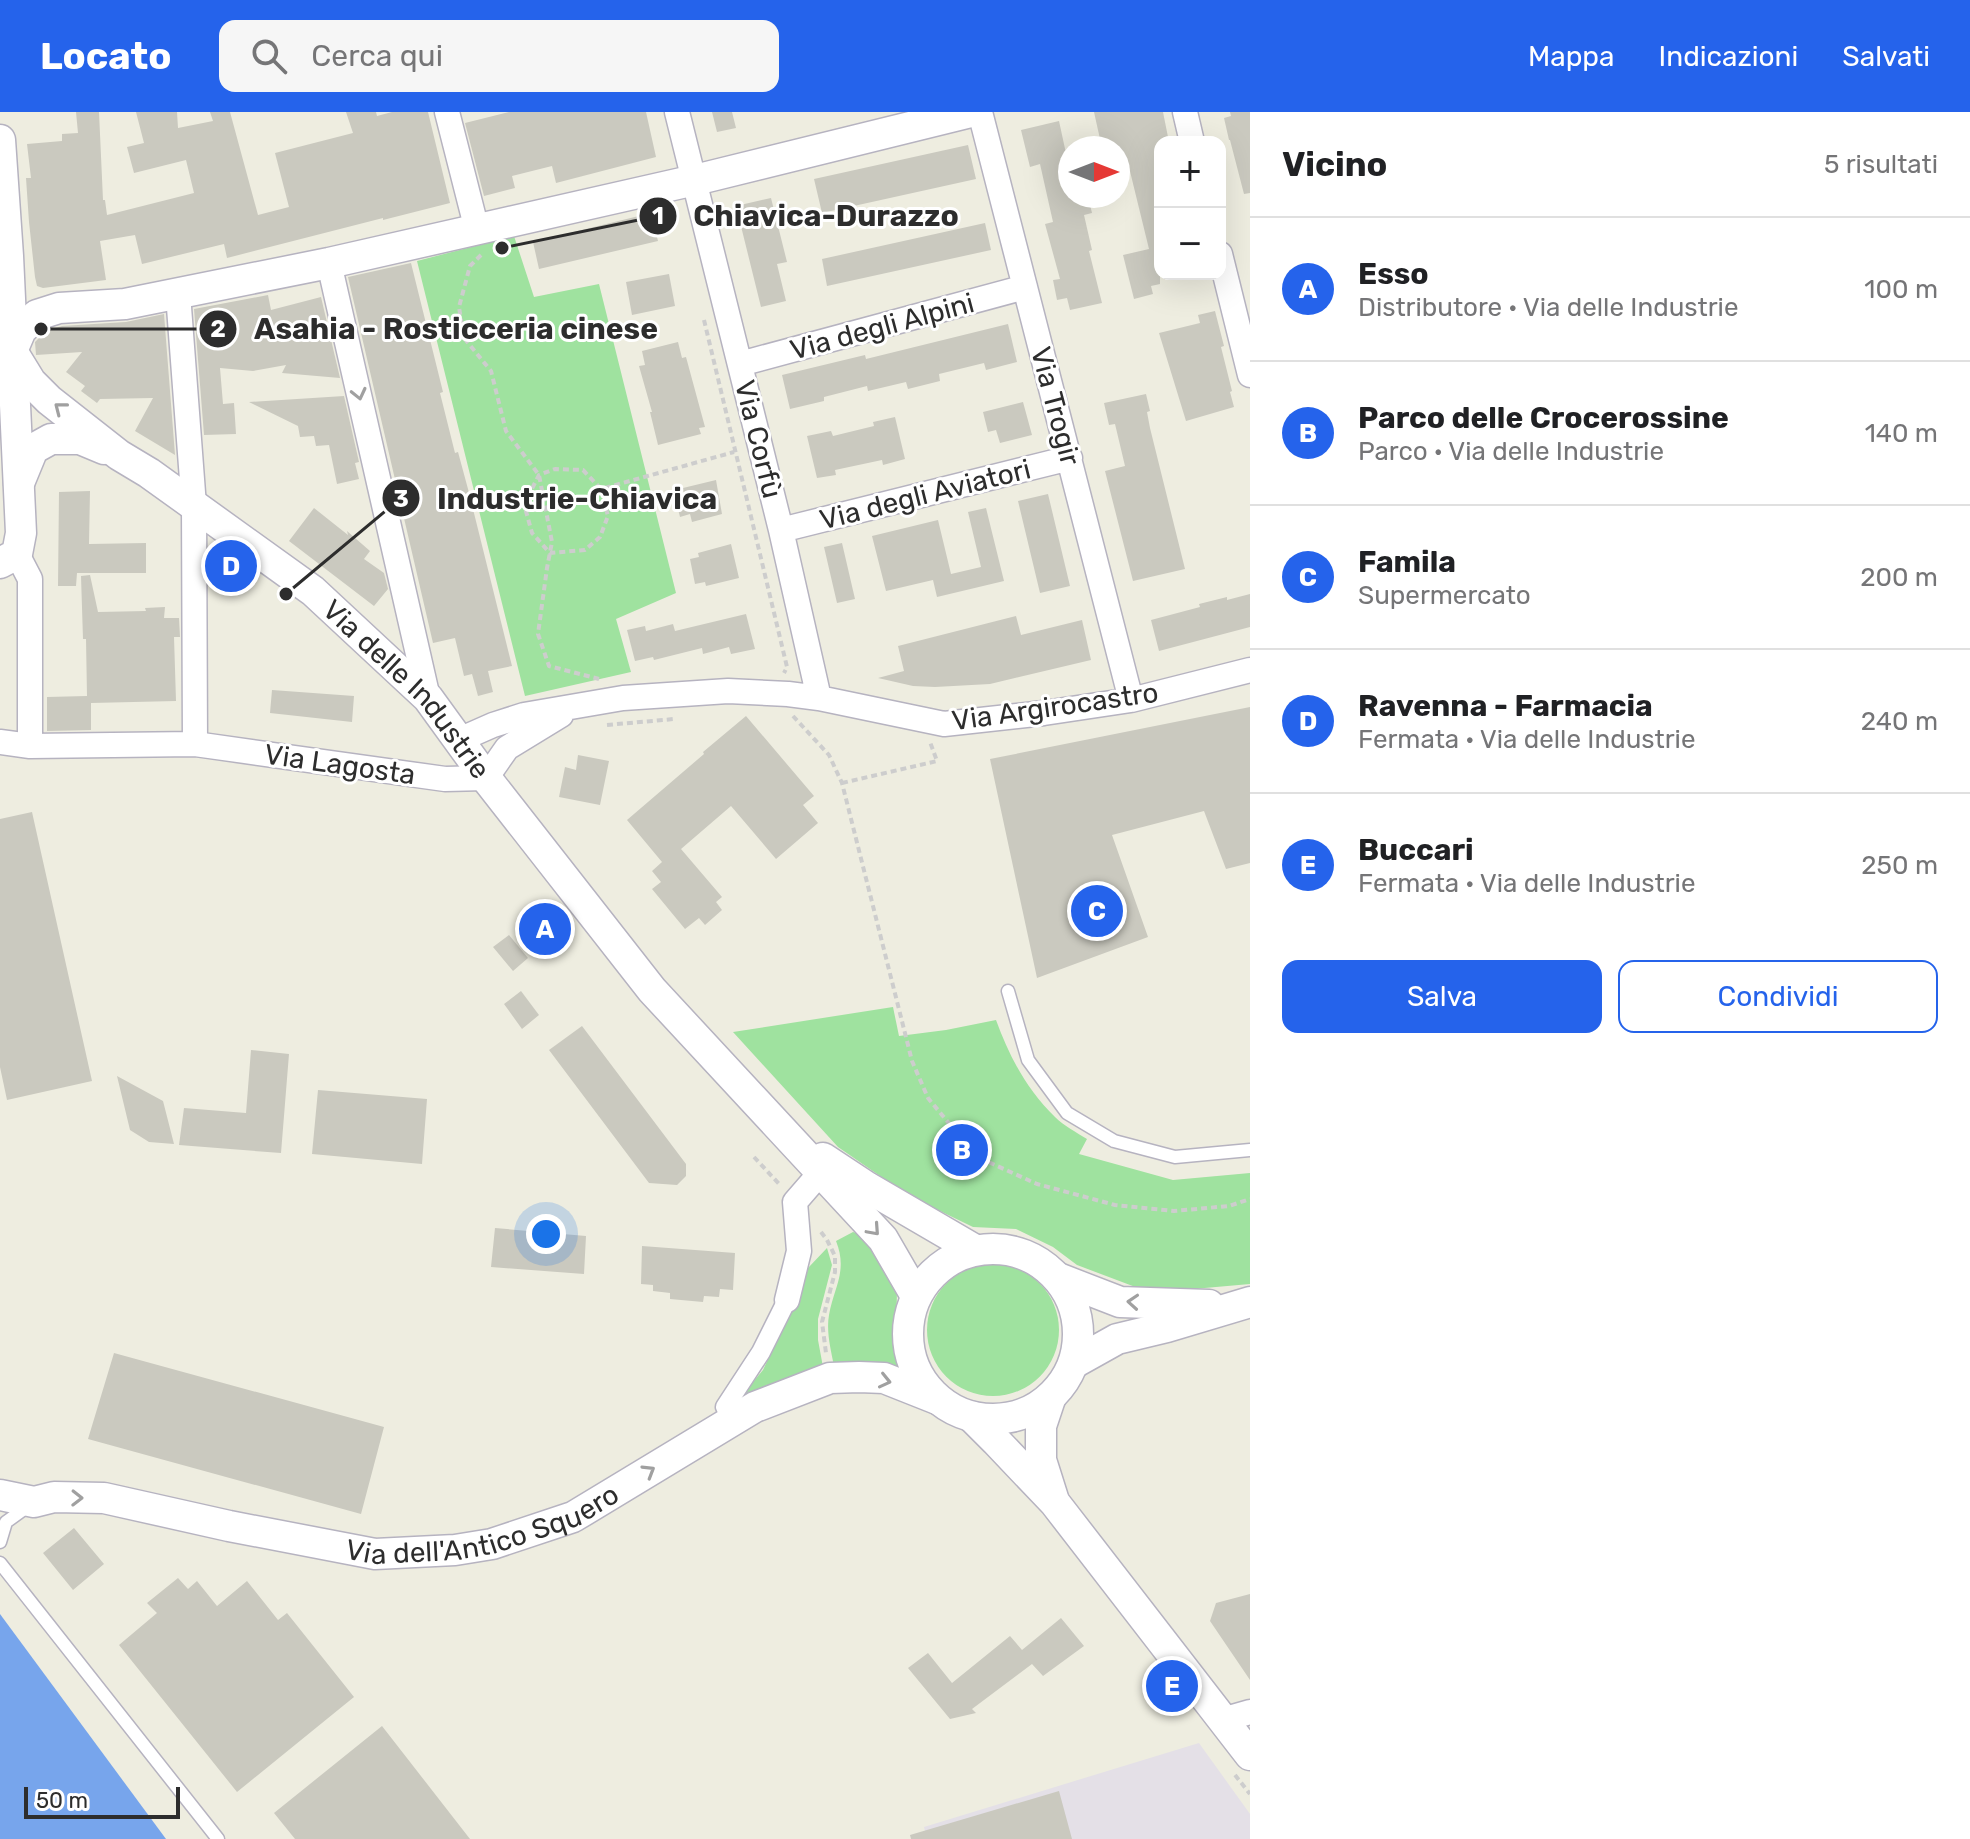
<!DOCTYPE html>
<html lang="it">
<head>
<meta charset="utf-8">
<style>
	:root { --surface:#fff; --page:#f6f6f6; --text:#202124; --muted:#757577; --line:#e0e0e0; --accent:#2563eb }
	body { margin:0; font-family:Rubik,sans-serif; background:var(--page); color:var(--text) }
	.controls { position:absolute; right:24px; top:24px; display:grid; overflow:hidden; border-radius:16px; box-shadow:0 8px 32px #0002 }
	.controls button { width:72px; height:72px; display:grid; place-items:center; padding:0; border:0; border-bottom:2px solid var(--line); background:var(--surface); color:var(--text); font:40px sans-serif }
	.compass { position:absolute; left:1058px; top:24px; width:72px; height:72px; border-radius:50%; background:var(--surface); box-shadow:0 8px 32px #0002; rotate:90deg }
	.scale { position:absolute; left:24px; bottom:20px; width:156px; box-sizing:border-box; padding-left:8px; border:4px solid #2d2d2d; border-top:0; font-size:22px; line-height:28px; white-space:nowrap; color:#2d2d2d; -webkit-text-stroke:6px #fff; paint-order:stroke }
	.you { position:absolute; left:546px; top:1122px; width:28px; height:28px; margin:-20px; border:6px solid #fff; border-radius:50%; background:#1a73e8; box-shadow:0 0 0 12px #1a73e833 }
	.badge { display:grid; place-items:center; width:52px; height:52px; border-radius:50%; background:var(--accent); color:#fff; font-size:26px; font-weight:700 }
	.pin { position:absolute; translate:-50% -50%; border:4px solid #fff; box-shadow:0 2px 8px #0006 }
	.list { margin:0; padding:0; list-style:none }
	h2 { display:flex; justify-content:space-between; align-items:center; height:104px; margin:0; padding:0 32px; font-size:34px }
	h2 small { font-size:26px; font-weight:400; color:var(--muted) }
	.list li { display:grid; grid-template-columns:52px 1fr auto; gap:24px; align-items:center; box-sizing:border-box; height:144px; padding:0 32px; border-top:2px solid var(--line) }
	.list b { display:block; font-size:30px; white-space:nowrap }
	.list p { margin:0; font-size:26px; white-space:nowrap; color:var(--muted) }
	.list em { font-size:26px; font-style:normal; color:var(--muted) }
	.actions { display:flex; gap:16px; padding:24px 32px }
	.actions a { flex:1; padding:18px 0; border:2px solid var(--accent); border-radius:16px; text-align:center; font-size:28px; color:var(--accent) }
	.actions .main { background:var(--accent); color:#fff }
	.icon { flex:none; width:44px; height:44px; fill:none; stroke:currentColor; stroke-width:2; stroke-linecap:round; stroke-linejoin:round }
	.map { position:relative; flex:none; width:1250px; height:1727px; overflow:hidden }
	header { display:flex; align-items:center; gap:48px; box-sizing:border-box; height:112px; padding:0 40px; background:var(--accent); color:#fff }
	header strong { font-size:38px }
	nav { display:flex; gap:44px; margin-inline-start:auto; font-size:28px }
	.search { width:560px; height:72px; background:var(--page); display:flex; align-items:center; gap:20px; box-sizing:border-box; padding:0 28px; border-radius:16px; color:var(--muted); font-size:30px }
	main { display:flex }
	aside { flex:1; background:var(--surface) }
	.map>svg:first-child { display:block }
	.industrial { fill:#e4e0e7 }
	.green { fill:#9fe29f }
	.water { fill:#77a5ec }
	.building { fill:#cac9bf }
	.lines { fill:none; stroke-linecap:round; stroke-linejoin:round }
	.service-casing { stroke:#b6b3c0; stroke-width:15 }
	.pedestrian-casing { stroke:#b6b3c0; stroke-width:21 }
	.minor-casing { stroke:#b6b3c0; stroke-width:27 }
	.tertiary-casing { stroke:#b6b3c0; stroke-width:33 }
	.path { stroke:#cdcdcd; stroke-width:4; stroke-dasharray:6 4; stroke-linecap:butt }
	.service { stroke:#fff; stroke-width:12 }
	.pedestrian { stroke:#fff; stroke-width:18 }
	.minor { stroke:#fff; stroke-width:24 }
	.tertiary { stroke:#fff; stroke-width:30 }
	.oneway { stroke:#a0a0a0 }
	.labels { text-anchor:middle; stroke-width:6; stroke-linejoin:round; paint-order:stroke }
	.street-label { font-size:28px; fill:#2d2d2d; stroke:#fff }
	.leader { fill:none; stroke:#2d2d2d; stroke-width:3 }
	.callout-dot { fill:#2d2d2d; stroke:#fff; stroke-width:3 }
	.mark-label { font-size:24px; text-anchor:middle; font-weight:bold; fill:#fff }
	.callout-label { font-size:30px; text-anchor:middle; font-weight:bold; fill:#2d2d2d; stroke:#fff; stroke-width:6; stroke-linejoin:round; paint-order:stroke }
</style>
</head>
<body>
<header>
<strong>Locato</strong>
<div class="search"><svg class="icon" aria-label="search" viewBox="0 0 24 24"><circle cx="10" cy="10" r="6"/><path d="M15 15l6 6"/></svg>Cerca qui</div>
<nav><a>Mappa</a><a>Indicazioni</a><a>Salvati</a></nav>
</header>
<main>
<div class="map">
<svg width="1250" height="1727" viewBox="0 0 1250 1727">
	<rect width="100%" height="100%" fill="#eeede0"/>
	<path class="industrial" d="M 1199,1631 L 1250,1702 L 1250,1727 L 927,1727 L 924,1715 Z"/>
	<path class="green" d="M 514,124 L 534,185 L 599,172 L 676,481 L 616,507 L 631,560 L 525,584 L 417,149 Z
		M 893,895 L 899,924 L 946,918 L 996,908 C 1009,944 1027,978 1055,1005 C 1064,1014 1076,1020 1087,1027 L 1079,1042 L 1173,1068 L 1250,1061 L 1250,1172 L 1182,1178 L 1138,1176 L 1077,1153 L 1053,1135 L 1016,1117 L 973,1115 L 909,1084 L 838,1035 L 733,920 Z
		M 853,1120 L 862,1123 L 875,1135 L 897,1176 L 896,1235 L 904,1261 L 834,1254 C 831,1238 826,1220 829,1203 C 834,1175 848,1159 836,1129 Z
		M 827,1136 L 832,1153 L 818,1207 L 818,1228 L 823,1255 L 733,1294 L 763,1258 L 789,1202 L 808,1156 Z
		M927 1218a66 66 0 1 1 132 0a66 66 0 1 1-132 0Z"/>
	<path class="water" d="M 0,1502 L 166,1727 L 0,1727 Z"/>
	<path class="building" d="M 76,0 L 99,0 L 103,88 L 105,88 L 107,103 L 194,81 L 186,48 L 134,61 L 127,35 L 144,31 L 136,0 L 177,0 L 178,16 L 213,9 L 210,0 L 230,0 L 258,103 L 289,95 L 275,41 L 353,21 L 346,0 L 376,0 L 377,4 L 392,0 L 428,0 L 450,91 L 383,108 L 383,106 L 227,146 L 224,132 L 142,152 L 135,123 L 100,129 L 106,168 L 43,176 L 37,174 L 35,165 L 29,110 L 26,66 L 31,66 L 27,32 L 62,29 L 62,22 L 78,21 Z
		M 509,0 L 646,0 L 656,45 L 556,71 L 552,54 L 512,64 L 515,76 L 484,84 L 465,11 Z
		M 712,0 L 732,0 L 736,16 L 717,20 Z
		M 1094,0 L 1163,0 L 1169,30 L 1160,30 L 1160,172 L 1151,174 L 1153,182 L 1134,187 L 1123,143 L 1149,137 L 1127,47 L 1118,49 L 1118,36 L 1102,36 Z
		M 1230,0 L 1250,0 L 1250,81 L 1244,82 L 1230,28 L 1229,28 L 1224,6 L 1231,4 Z
		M 1059,9 L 1067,46 L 1070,45 L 1070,84 L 1088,84 L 1092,101 L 1084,103 L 1092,138 L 1089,139 L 1102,191 L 1070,198 L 1067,186 L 1057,188 L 1053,168 L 1060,167 L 1045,112 L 1053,110 L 1040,52 L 1030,55 L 1021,18 Z
		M 968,33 L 976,67 L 822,101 L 814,67 Z
		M 771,86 L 787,150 L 777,152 L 786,189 L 761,195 L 736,94 Z
		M 651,101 L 658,129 L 539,157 L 533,130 Z
		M 985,111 L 991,138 L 827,174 L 822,147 Z
		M 411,151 L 443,280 L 440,281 L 455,341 L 458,340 L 468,377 L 512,554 L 488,559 L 493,580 L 478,584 L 472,562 L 464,564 L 455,526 L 433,531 L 348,165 Z
		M 669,162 L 675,194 L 632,203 L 626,170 Z
		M 268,183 L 271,198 L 321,185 L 340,266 L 282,261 L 286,253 L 253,259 L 220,256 L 223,292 L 234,291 L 236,322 L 204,323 L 194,197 Z
		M 1215,199 L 1224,234 L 1221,235 L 1232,279 L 1230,280 L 1234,295 L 1186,309 L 1159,221 L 1200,211 L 1198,203 Z
		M 164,202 L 175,343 L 135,319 L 153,286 L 100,287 L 97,291 L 81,279 L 85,274 L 66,260 L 82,240 L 36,243 L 35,230 L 46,219 L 62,214 L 126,210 Z
		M 1008,212 L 1017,250 L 986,258 L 984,251 L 939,262 L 940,269 L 908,277 L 906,270 L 868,279 L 867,274 L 824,285 L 824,289 L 790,297 L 782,263 L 865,243 L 866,247 Z
		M 678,230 L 682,246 L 686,245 L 705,315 L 699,316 L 701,322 L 658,333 L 650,300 L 652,300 L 639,254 L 645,253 L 642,239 Z
		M 1146,282 L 1150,299 L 1147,300 L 1150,316 L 1185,457 L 1133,469 L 1105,359 L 1125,354 L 1115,312 L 1109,313 L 1104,291 Z
		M 344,284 L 359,350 L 355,351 L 359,367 L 337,372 L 329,333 L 316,334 L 314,324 L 300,325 L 298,314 L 249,290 Z
		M 1023,290 L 1032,323 L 1000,331 L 996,318 L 988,320 L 983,300 Z
		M 895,305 L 905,347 L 883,353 L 882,348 L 835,358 L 836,363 L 817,366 L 807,324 L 831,319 L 833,324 L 874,314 L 873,310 Z
		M 716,368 L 722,402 L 692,410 L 690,402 L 680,405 L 675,385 L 684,383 L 683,376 Z
		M 90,379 L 89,432 L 146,431 L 146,461 L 77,461 L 76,474 L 58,474 L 59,380 Z
		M 1048,382 L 1070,474 L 1040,481 L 1018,389 Z
		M 314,396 L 348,423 L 347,419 L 370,439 L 364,447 L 384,461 L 388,477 L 374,494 L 289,429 Z
		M 986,396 L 1004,469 L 937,485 L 933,468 L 886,479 L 872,424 L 938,408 L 951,462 L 981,455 L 968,400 Z
		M 842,431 L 855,487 L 837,491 L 824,435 Z
		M 731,432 L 739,466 L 706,474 L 705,470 L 695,472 L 690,447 L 699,445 L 698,441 Z
		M 90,463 L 98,500 L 146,499 L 145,496 L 165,495 L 164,506 L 179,506 L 180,525 L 174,525 L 176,589 L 91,591 L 91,618 L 47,619 L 47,585 L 87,584 L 86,527 L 83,527 L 81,464 Z
		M 1250,482 L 1250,515 L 1159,539 L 1151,508 L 1200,495 L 1199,492 L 1227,485 L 1227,488 Z
		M 746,502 L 755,537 L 731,542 L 729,535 L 703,542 L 702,536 L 654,548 L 653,545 L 635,549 L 627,518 L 645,514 L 646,519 L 673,512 L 675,519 Z
		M 1016,504 L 1021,523 L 1082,508 L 1091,548 L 990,572 L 935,575 L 913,574 L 878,566 L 904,559 L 898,534 Z
		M 272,578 L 354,584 L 352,610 L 270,601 Z
		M 1250,595 L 1250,751 L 1226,757 L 1204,699 L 1112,723 L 1148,825 L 1037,866 L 990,647 Z
		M 746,604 L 814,684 L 803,693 L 818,711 L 776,747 L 731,694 L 681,737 L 722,785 L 716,790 L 722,798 L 705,813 L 699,806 L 685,817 L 652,777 L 661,770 L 652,759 L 662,750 L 627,708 L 704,642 L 703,640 Z
		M 578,643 L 609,649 L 600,693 L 559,685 L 565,655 L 576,658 Z
		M 32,700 L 92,969 L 7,988 L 0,955 L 0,707 Z
		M 509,823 L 528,846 L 513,859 L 493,835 Z
		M 521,879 L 539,903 L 522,917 L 504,892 Z
		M 582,914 L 686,1052 L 686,1064 L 677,1073 L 649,1071 L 549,938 Z
		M 251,938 L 289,942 L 281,1041 L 179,1033 L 184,996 L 246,1001 Z
		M 117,964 L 163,989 L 174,1032 L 149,1030 L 130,1018 Z
		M 318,978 L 427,987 L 422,1052 L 312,1042 Z
		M 495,1116 L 586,1124 L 584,1162 L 491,1155 Z
		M 642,1134 L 735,1141 L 733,1178 L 720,1177 L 719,1185 L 704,1184 L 703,1190 L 670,1187 L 670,1181 L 653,1179 L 653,1173 L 641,1172 Z
		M 114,1241 L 384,1315 L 361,1402 L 88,1327 Z
		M 74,1416 L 104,1452 L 73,1478 L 43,1441 Z
		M 178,1466 L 188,1477 L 197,1469 L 217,1494 L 247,1469 L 278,1508 L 287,1501 L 354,1585 L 237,1680 L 119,1533 L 157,1501 L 147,1491 Z
		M 1250,1482 L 1250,1568 L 1210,1509 L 1216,1491 Z
		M 1061,1506 L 1084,1534 L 1043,1564 L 1032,1552 L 972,1597 L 976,1601 L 950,1607 L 908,1556 L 928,1541 L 952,1571 L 1010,1524 L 1022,1538 Z
		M 382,1614 L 470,1727 L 295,1727 L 274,1701 Z
		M 1059,1679 L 1072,1727 L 911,1727 L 910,1723 Z"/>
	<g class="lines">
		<defs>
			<path id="service" d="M 1008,879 L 1028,948 L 1067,1001 L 1114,1029 L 1175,1045 L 1250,1038
				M 0,1430 L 6,1410 L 31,1392
				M 0,1451 L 218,1727"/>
			<path id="pedestrian" d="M 725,1295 L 761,1240 L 787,1188"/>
			<path id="minor" d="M 447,0 L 477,118
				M 677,0 L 781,418 L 819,586
				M 980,0 L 1131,588
				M 1185,0 L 1192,30
				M 1220,142 L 1250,263
				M 329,151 L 428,586
				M 178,182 L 194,394 L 195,632
				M 740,252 L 1025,175
				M 781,418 L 1070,346
				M 17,442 L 30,467 L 30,634
				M 459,628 L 493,613 L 524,603 L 623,586 L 728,579 L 788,582 L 819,586 L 944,612 L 1044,601 L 1131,588 L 1250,558
				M 0,630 L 30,634 L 195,632 L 445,667 L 486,666 L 507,636 L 561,603
				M 787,1188 L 799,1139 L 795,1090 L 821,1060 L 838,1060
				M 1222,1608 L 1250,1600"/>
			<g id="tertiary">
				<path d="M 0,28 L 8,144 L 21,421 L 17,442 L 0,451"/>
				<path id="s1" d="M 12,239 L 31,270 L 49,288 L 119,343 L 149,361 L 313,479 L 428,586 L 486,666 L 652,878 L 883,1127 L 916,1184"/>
				<path d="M 12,239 L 21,218 L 37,203 L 59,196 L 125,192 L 329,151 L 695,68 L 971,0"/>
				<path d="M 19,371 L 33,337 L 51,327 L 80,327 L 104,337"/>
				<path d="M 823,1046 L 867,1075 L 975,1138"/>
				<circle cx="993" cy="1222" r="85"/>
				<path d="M 1058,1166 L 1120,1190 L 1209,1193"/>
				<path d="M 1074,1251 L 1117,1227 L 1167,1215 L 1250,1190"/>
				<path d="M 1050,1287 L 1041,1314 L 1041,1348 L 1053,1386"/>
				<path d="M 972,1305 L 996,1329 L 1055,1391 L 1250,1643"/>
				<path id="s2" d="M 0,1383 L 34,1390 L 54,1385 L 104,1386 L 229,1414 L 375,1442 L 455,1438 L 492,1432 L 573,1405 L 755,1295 L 830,1266 L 859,1265 L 884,1266 L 937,1287"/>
			</g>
		</defs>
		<use href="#service" class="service-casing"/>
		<use href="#pedestrian" class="pedestrian-casing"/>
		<use href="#minor" class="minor-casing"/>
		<use href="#tertiary" class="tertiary-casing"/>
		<path class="path" d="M 481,143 L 470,154 L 459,195 L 464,226 L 491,259 L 506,319 L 539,363 L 552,430 L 547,456 L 538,522 L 549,554 L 599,567
			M 704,208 L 787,555 L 784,561
			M 601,377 L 608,404 L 600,425 L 585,438 L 550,441 L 532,421 L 524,392 L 539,363 L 555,357 L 583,358 L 601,377 L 734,340
			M 793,604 L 829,643 L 842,671 L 912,949 L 928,986 L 952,1015 L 984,1048 L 1037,1072 L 1115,1093 L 1174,1099 L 1229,1094 L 1250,1087
			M 607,613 L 674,607
			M 842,671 L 937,649 L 930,630
			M 754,1045 L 781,1074
			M 821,1120 L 827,1128 L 835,1144 L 835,1160 L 822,1210 L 826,1241
			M 1235,1663 L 1250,1682"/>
		<use href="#service" class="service"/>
		<use href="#pedestrian" class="pedestrian"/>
		<use href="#minor" class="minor"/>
		<use href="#tertiary" class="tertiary"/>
	</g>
	<defs><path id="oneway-chevron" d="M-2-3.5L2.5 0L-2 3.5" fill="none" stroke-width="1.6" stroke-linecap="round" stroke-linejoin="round" transform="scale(2)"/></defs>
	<g class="oneway">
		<use href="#oneway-chevron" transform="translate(359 282) rotate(77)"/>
		<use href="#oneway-chevron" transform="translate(60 296) rotate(-142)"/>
		<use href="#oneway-chevron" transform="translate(874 1118) rotate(48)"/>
		<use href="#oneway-chevron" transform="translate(1133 1190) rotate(-176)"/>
		<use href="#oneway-chevron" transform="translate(885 1269) rotate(13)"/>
		<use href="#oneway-chevron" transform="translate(649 1359) rotate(-31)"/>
		<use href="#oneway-chevron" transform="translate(77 1386) rotate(1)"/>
	</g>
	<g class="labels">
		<g class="street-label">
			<text transform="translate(882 214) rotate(-15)" y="10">Via degli Alpini</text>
			<text transform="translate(1056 294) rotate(75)" y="10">Via Trogir</text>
			<text transform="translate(759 327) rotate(76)" y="10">Via Corfù</text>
			<text transform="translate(925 382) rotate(-14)" y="10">Via degli Aviatori</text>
			<text dy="10" stroke="none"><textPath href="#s1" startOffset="524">Via delle Industrie</textPath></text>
			<text transform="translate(1055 594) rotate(-8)" y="10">Via Argirocastro</text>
			<text transform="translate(340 652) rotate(8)" y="10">Via Lagosta</text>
			<text dy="10" stroke="none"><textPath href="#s2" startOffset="494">Via dell'Antico Squero</textPath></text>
		</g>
	</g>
	<path class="leader" d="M502 136L658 104M41 217L218 217M286 482L401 386"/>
	<g class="callout-dot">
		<circle cx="502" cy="136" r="8"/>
		<circle cx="41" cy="217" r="8"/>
		<circle cx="286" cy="482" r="8"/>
		<circle cx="658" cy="104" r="20"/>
		<circle cx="218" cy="217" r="20"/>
		<circle cx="401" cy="386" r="20"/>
	</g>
	<g class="mark-label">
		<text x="658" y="112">1</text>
		<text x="218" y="225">2</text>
		<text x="401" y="395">3</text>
	</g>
	<g class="callout-label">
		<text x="826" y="114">Chiavica-Durazzo</text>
		<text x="456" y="227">Asahia - Rosticceria cinese</text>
		<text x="577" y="397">Industrie-Chiavica</text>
	</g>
</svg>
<div class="controls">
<button>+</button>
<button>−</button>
</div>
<svg class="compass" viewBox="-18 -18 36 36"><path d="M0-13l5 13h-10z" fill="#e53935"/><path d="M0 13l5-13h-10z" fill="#757577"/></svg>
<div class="scale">50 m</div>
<div class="you"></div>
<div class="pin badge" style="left:545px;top:817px">A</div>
<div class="pin badge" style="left:962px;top:1038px">B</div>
<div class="pin badge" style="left:1097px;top:799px">C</div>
<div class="pin badge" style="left:231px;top:454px">D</div>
<div class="pin badge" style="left:1172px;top:1574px">E</div>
</div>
<aside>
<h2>Vicino<small>5 risultati</small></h2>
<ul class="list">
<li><span class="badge">A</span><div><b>Esso</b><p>Distributore · Via delle Industrie</p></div><em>100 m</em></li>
<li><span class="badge">B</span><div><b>Parco delle Crocerossine</b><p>Parco · Via delle Industrie</p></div><em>140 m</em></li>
<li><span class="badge">C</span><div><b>Famila</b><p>Supermercato</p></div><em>200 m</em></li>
<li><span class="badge">D</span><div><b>Ravenna - Farmacia</b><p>Fermata · Via delle Industrie</p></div><em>240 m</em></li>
<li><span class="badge">E</span><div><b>Buccari</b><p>Fermata · Via delle Industrie</p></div><em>250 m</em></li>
</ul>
<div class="actions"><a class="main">Salva</a><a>Condividi</a></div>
</aside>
</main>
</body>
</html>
